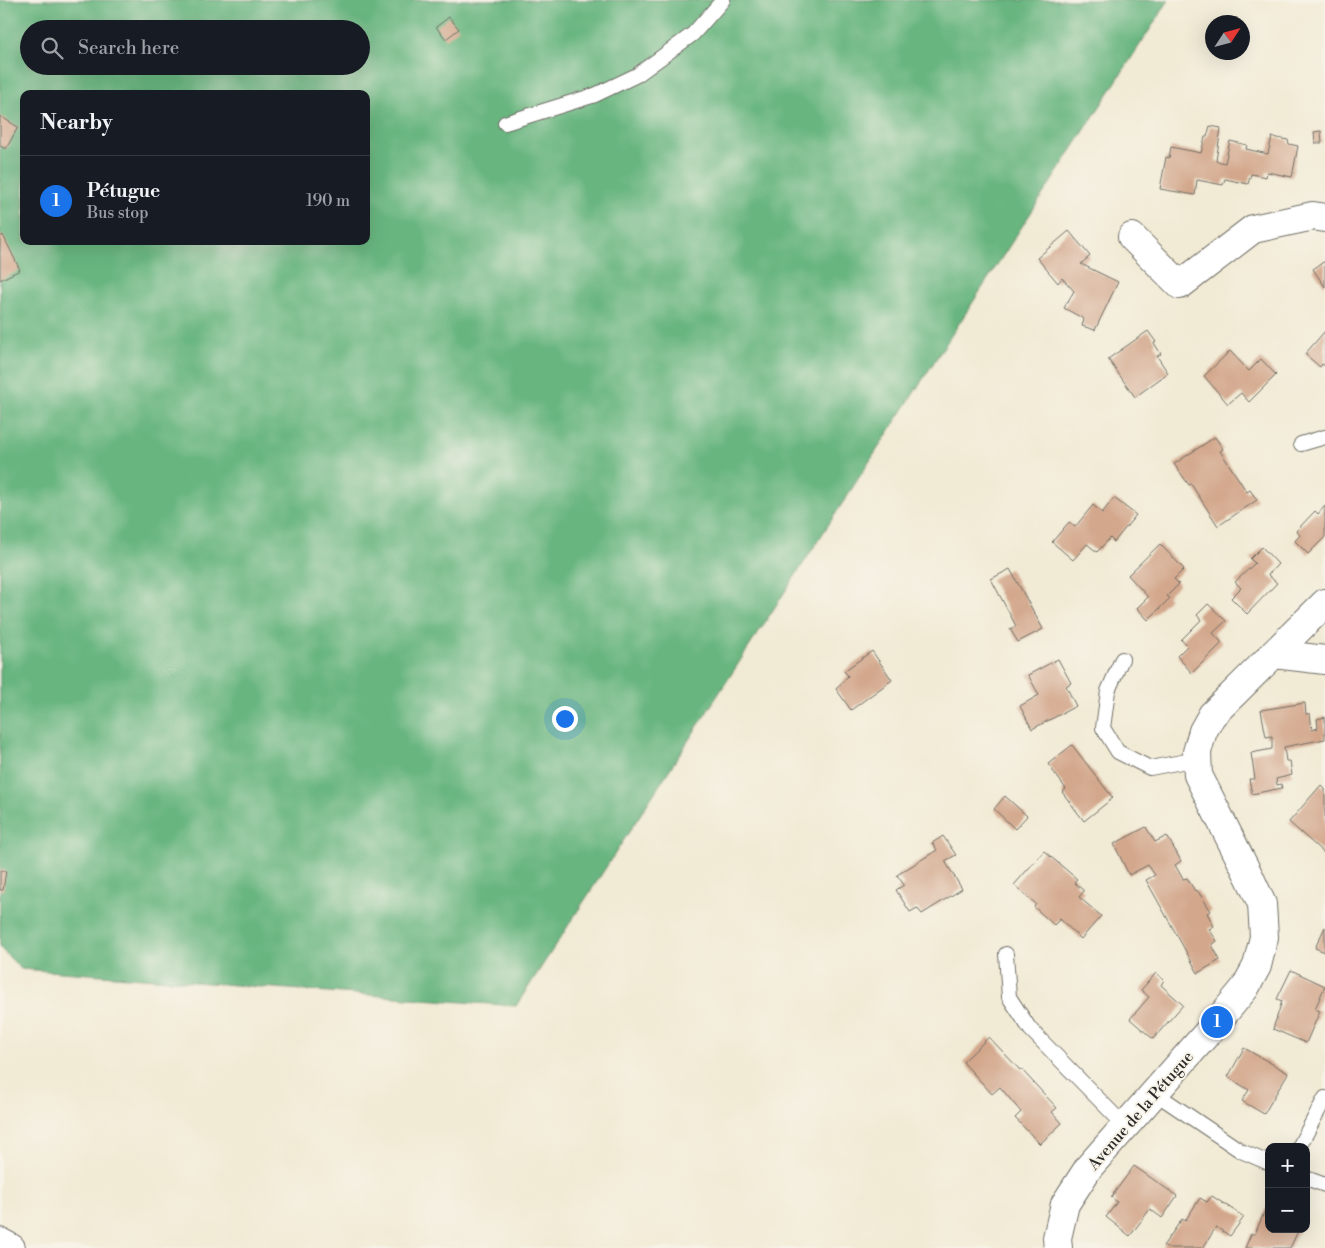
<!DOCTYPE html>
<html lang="en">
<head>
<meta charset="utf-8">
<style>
	:root { --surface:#171b24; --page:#20242c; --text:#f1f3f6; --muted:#9ea1a6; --line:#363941; --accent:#1a73e8 }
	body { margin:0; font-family:"Libre Bodoni",serif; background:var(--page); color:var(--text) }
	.controls { position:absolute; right:15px; bottom:15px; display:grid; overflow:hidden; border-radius:10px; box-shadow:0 5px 20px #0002 }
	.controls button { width:45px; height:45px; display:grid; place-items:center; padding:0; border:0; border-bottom:1px solid var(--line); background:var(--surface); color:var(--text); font:25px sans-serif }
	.compass { position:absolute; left:1205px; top:15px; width:45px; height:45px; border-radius:50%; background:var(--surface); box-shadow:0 5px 20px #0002; rotate:54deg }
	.you { position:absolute; left:564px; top:718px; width:18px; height:18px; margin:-12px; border:4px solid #fff; border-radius:50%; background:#1a73e8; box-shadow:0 0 0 8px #1a73e833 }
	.badge { display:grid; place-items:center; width:32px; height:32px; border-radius:50%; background:var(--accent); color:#fff; font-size:16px; font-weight:700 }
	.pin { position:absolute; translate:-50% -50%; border:2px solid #fff; box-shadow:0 1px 5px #0006 }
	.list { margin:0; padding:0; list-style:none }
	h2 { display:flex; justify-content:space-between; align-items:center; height:65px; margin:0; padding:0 20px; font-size:21px }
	h2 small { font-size:16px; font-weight:400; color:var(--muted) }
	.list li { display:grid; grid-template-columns:32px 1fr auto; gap:15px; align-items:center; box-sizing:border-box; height:90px; padding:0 20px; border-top:1px solid var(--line) }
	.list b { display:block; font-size:19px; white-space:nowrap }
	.list p { margin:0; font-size:16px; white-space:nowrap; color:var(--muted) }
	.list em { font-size:16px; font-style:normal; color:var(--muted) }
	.icon { flex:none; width:28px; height:28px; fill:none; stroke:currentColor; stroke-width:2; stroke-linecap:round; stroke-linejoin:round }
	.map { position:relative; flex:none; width:1325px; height:1248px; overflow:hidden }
	.search { position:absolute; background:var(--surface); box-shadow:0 5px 20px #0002; left:20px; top:20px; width:350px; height:55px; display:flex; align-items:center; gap:12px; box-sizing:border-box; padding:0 18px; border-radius:28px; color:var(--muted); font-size:19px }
	.panel { position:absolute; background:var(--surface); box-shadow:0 5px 20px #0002; left:20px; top:90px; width:350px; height:155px; border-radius:10px }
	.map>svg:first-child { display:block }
	.forest { fill:#67b57f; stroke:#497055; fill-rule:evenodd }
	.building { fill:#d3a78c }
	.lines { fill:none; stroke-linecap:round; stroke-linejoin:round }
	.lane-casing { stroke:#706e66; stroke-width:16 }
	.street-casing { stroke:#706e66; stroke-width:30 }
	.lane { stroke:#fff; stroke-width:14 }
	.street { stroke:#fff; stroke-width:28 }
	.labels { text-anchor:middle; stroke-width:4; stroke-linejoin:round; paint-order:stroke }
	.street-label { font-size:16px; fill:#2b2b2b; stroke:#f7f3e8 }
</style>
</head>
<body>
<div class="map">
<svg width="1325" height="1248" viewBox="0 0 1325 1248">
	<rect width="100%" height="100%" fill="#f7f3e8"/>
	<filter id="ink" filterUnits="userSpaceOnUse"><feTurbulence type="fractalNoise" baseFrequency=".02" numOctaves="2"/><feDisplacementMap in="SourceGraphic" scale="10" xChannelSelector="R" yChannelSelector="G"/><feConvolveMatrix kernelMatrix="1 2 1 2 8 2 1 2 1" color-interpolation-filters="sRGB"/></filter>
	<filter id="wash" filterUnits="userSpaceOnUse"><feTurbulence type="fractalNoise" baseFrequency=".0096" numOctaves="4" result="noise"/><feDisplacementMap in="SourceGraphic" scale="20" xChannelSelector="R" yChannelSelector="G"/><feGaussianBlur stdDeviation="1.12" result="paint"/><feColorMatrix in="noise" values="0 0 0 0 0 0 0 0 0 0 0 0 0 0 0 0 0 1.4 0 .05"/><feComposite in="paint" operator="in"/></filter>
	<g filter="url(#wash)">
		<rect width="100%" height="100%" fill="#f1ead4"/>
		<path class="forest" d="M 0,0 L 1169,0 L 516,1006 L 21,969 L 0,948 ZM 29,29 L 361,29 L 361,66 L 29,66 ZM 24,94 L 366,94 L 366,241 L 24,241 Z"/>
		<g id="blocks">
			<path class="building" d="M 449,17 L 459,29 L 446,39 L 436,27 Z
				M 0,116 L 18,127 L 6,149 L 0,146 Z
				M 1210,126 L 1221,128 L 1216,161 L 1225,163 L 1230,141 L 1247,145 L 1246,149 L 1268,154 L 1272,137 L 1288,140 L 1289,144 L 1298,146 L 1292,177 L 1267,172 L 1266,177 L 1251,174 L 1248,184 L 1225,179 L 1223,185 L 1197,180 L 1195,195 L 1160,189 L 1166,157 L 1169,158 L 1171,147 L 1201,153 L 1205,137 L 1207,137 Z
				M 1321,131 L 1322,143 L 1315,143 L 1314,132 Z
				M 1069,231 L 1090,256 L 1081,264 L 1118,282 L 1095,330 L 1082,326 L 1084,319 L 1064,308 L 1074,291 L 1062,278 L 1058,283 L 1037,258 Z
				M 3,235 L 20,270 L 0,280 L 0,237 Z
				M 1325,261 L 1325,287 L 1313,269 Z
				M 1148,331 L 1156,342 L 1154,343 L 1161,354 L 1157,356 L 1168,373 L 1135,397 L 1108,359 Z
				M 1325,331 L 1325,366 L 1322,364 L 1320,367 L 1305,354 Z
				M 1230,351 L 1249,371 L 1261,359 L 1276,375 L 1249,402 L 1241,393 L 1228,404 L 1204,376 Z
				M 1215,437 L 1223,449 L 1220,451 L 1247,492 L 1250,490 L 1257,500 L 1218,526 L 1191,484 L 1189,485 L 1174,464 Z
				M 1114,498 L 1136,515 L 1114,542 L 1110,538 L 1097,552 L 1087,544 L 1073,560 L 1052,542 L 1069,522 L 1075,527 L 1093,505 L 1102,513 Z
				M 1325,506 L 1325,537 L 1308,554 L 1295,541 L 1300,535 L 1296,531 L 1315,511 L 1318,514 Z
				M 1160,544 L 1184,569 L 1174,579 L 1179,584 L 1167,596 L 1170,598 L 1148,620 L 1137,608 L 1148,597 L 1128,575 Z
				M 1262,547 L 1278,564 L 1268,575 L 1277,583 L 1247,614 L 1231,598 L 1241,588 L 1235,582 L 1255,563 L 1250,559 Z
				M 1010,569 L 1043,629 L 1018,642 L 1010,629 L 1016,626 L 991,579 Z
				M 1208,604 L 1226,621 L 1213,633 L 1222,643 L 1192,673 L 1177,656 L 1188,645 L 1181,640 L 1201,620 L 1197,615 Z
				M 872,651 L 892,680 L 851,710 L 836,689 L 848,676 L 844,671 Z
				M 1058,659 L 1071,683 L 1066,686 L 1076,706 L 1032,729 L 1020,706 L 1039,695 L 1028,675 Z
				M 1305,703 L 1306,714 L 1310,714 L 1312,730 L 1318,728 L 1317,719 L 1325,717 L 1325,739 L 1284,747 L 1286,761 L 1290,761 L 1292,775 L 1276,779 L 1277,785 L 1281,784 L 1282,788 L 1252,794 L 1249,779 L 1255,779 L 1251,753 L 1272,749 L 1272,736 L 1266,737 L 1261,710 Z
				M 1072,745 L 1113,798 L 1084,821 L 1062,792 L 1066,789 L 1048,764 Z
				M 1321,785 L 1325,789 L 1325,854 L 1289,822 Z
				M 1005,796 L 1027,816 L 1015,829 L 994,809 Z
				M 1146,827 L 1155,842 L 1167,836 L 1181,861 L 1175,865 L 1183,879 L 1187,878 L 1195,891 L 1197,890 L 1211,911 L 1207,913 L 1214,926 L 1209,929 L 1217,941 L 1212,945 L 1220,960 L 1198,973 L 1146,880 L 1155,875 L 1148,865 L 1129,875 L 1114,844 Z
				M 943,836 L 956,855 L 945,861 L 962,889 L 922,914 L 917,908 L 910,912 L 896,890 L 904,885 L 897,875 L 937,850 L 932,843 Z
				M 1044,851 L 1077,879 L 1074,882 L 1084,891 L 1079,897 L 1101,916 L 1081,939 L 1060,919 L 1054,925 L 1034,907 L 1036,904 L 1014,885 Z
				M 0,870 L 6,871 L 3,890 L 0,890 Z
				M 1325,927 L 1325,952 L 1315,948 Z
				M 1291,970 L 1325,986 L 1315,1009 L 1320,1011 L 1306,1043 L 1273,1029 L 1282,1001 L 1277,999 Z
				M 1156,973 L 1164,980 L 1161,985 L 1183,1005 L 1153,1039 L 1130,1019 L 1149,997 L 1141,990 Z
				M 989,1037 L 1020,1070 L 1021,1069 L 1057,1108 L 1052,1112 L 1062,1123 L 1040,1144 L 1015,1118 L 1021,1112 L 1000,1087 L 992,1094 L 963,1062 Z
				M 1244,1048 L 1288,1073 L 1264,1114 L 1242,1101 L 1249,1090 L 1228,1077 Z
				M 1134,1166 L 1177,1196 L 1162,1218 L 1150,1209 L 1130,1236 L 1106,1217 L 1117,1202 L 1111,1197 Z
				M 1212,1196 L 1244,1217 L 1230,1236 L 1216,1227 L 1203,1248 L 1167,1248 L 1163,1246 L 1182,1219 L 1185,1221 L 1200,1198 L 1207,1202 Z
				M 1266,1208 L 1269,1209 L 1269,1229 L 1299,1229 L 1290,1248 L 1245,1248 L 1251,1234 L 1255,1234 Z"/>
		</g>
	</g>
	<g filter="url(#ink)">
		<use href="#blocks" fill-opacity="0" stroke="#706e66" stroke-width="1"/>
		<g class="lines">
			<defs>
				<path id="lane" d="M 505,123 L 595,95 L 637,75 L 693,34 L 723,0
					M 1301,444 L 1325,437
					M 1122,659 L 1108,691 L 1103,728 L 1118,752 L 1150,768 L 1197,759
					M 1006,954 L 1009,997 L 1030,1029 L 1125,1126
					M 1155,1093 L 1241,1151 L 1269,1163
					M 1299,1147 L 1325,1098
					M 1306,1178 L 1325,1185"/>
				<path id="street" d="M 1132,237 L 1180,285 L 1253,229 L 1313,216 L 1325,218
					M 1274,654 L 1325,660
					M 0,1242 L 11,1248
					M 1058,1248 L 1057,1238 L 1065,1204 L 1089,1167 L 1217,1022 L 1245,988 L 1257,966 L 1264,937 L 1262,904 L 1250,878 L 1198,775 L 1197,752 L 1203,731 L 1212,715 L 1325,603"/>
			</defs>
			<use href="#lane" class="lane-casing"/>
			<use href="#street" class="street-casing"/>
			<use href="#lane" class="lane"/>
			<use href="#street" class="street"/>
		</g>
	</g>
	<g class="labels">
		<g class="street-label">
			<text transform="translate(1140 1110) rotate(-49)" y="6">Avenue de la Pétugue</text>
		</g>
	</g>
</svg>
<div class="controls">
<button>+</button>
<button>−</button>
</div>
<svg class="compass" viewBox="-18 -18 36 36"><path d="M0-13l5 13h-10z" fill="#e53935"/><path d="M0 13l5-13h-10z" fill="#9ea1a6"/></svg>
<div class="you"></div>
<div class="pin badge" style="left:1217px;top:1022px">1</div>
<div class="search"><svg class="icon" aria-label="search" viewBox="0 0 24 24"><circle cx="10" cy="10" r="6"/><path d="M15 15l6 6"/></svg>Search here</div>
<section class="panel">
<h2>Nearby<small></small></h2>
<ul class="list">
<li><span class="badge">1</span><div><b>Pétugue</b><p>Bus stop</p></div><em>190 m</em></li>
</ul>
</section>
</div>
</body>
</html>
